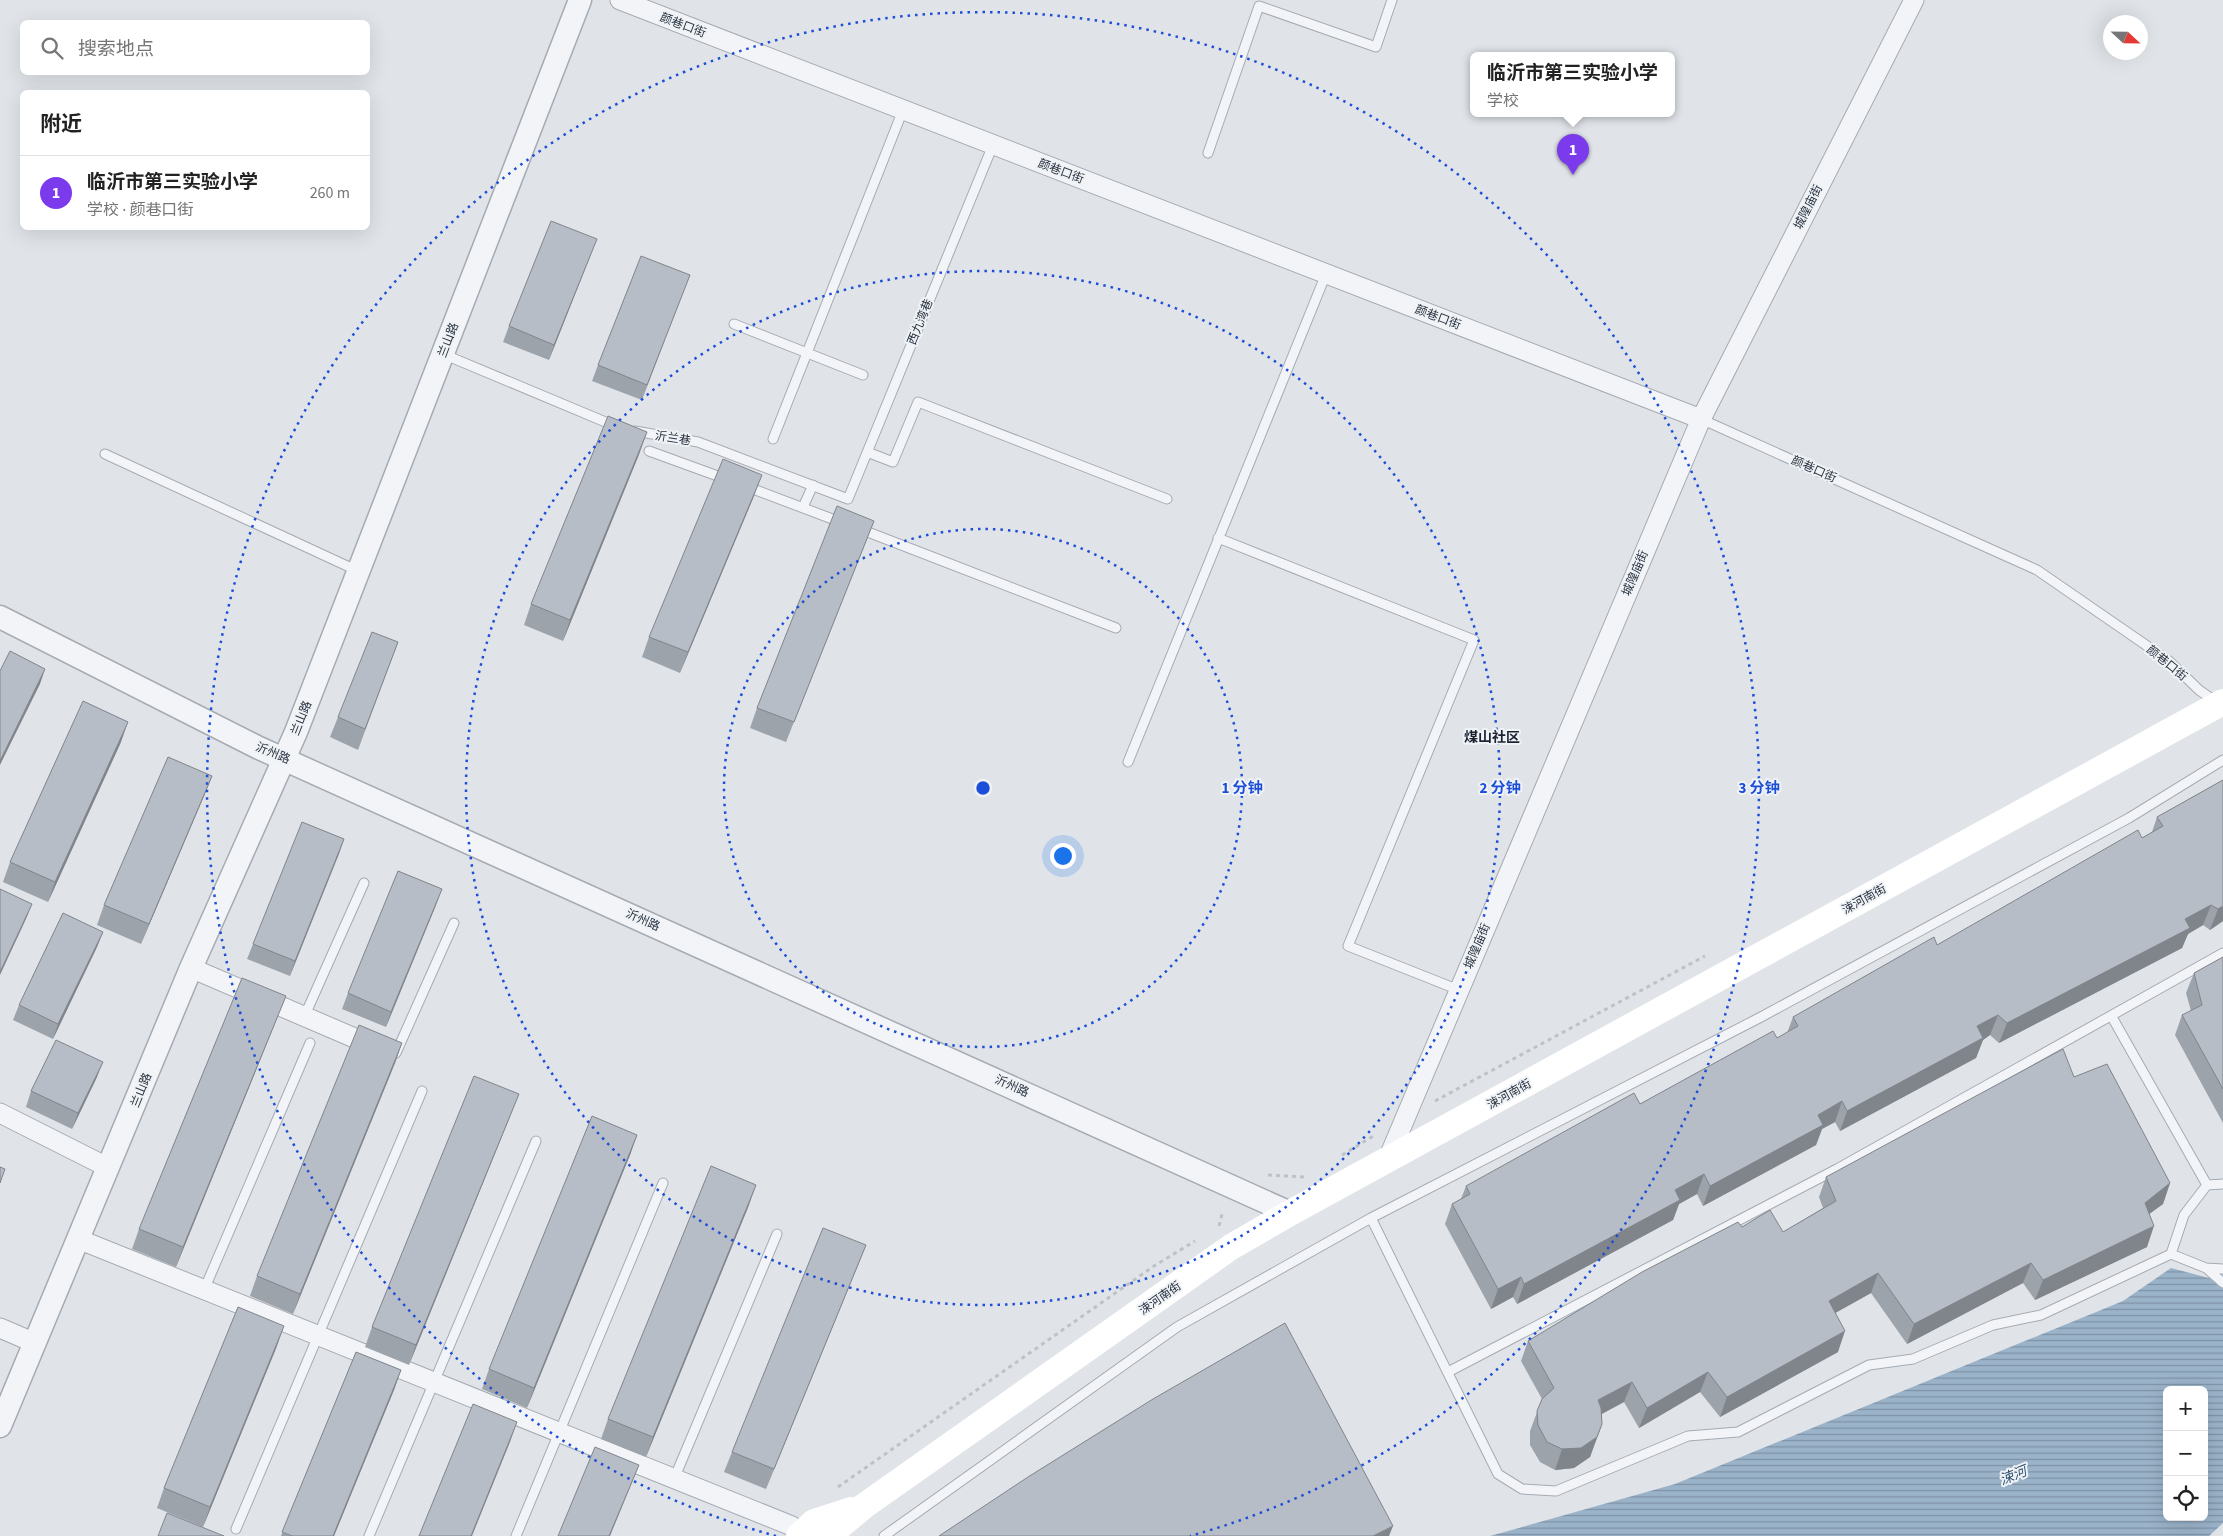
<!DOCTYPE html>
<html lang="zh">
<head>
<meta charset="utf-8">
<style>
	:root { --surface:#fff; --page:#f6f6f6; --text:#222; --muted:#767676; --line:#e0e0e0; --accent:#7c3aed }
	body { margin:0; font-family:"Source Sans 3","Noto Sans SC",sans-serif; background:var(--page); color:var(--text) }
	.controls { position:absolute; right:15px; bottom:15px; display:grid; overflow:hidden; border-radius:8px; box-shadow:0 5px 20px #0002 }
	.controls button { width:45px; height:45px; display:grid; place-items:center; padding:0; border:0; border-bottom:1px solid var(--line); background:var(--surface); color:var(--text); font:25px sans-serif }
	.compass { position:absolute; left:2103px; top:15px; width:45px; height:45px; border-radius:50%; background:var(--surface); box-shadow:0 5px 20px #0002; rotate:112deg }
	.you { position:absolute; left:1062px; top:855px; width:18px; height:18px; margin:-12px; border:4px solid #fff; border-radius:50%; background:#1a73e8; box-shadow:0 0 0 8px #1a73e833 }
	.badge { display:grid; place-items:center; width:32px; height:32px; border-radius:50%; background:var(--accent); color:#fff; font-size:16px; font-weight:700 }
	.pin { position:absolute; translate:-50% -41px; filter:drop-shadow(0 1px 2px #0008) }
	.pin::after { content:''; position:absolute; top:26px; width:18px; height:15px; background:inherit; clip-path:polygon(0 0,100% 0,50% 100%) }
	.popup { position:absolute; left:1470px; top:52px; width:205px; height:65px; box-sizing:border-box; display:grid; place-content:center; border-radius:8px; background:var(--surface); filter:drop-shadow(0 1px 4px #0005); font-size:16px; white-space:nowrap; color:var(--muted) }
	.popup b { font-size:19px; color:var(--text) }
	.popup::after { content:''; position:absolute; left:50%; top:100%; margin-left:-10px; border:10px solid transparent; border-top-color:var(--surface) }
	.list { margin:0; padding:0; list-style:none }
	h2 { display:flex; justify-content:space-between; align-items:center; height:65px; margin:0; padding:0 20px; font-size:21px }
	h2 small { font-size:16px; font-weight:400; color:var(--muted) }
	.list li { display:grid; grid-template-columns:32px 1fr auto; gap:15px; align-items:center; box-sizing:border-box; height:75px; padding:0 20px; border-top:1px solid var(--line) }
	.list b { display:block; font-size:19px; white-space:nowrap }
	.list p { margin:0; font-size:16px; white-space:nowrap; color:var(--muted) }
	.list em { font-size:16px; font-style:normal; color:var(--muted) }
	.icon { flex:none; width:28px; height:28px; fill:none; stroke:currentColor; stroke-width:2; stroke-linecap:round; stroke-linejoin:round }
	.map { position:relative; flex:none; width:2223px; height:1536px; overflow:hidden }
	.search { position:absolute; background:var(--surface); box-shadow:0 5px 20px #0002; left:20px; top:20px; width:350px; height:55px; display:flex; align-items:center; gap:12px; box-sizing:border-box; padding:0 18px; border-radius:8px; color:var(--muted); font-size:19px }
	.panel { position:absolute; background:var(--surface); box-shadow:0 5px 20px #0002; left:20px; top:90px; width:350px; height:140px; border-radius:8px }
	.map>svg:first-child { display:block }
	.water { fill:url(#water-rules); fill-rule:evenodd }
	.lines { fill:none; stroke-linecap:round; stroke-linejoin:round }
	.service-casing { stroke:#a5abb3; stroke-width:11 }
	.minor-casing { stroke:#a5abb3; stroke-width:21 }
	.tertiary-casing { stroke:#a5abb3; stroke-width:25 }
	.path { stroke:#bec2c7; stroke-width:3; stroke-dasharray:4 4; stroke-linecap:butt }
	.service { stroke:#f3f4f7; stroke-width:9 }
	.minor { stroke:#f3f4f7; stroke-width:19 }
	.tertiary { stroke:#f3f4f7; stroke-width:22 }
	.secondary { stroke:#fff; stroke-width:26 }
	.wall { fill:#9da3aa }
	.shaded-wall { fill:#80848b }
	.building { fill:#b7bdc6; stroke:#80848b }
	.ring { fill:none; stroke:#1d4ed8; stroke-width:2.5; stroke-dasharray:2.5 5 }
	.labels { text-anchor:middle; stroke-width:4; stroke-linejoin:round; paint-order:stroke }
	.street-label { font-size:12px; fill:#293240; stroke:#eff3f6 }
	.neighbourhood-label { font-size:14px; font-weight:bold; fill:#1b2331; stroke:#eff3f6 }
	.water-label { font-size:14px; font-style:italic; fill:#335374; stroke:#eff3f6 }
	.centre { fill:#1d4ed8; stroke:#eff3f6; stroke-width:2.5 }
	.ring-label { font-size:15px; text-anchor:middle; font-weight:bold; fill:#1d4ed8; stroke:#eff3f6; stroke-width:4; stroke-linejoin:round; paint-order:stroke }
</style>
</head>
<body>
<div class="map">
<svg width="2223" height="1536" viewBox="0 0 2223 1536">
	<defs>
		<pattern id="water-rules" width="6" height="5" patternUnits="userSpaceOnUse" patternTransform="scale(1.25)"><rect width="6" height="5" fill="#9bb3c9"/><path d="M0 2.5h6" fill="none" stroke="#7e92a5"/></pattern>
	</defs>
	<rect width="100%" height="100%" fill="#e0e4e9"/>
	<path class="water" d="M 2171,1268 L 2209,1278 L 2223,1278 L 2223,1523 L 2209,1536 L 1490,1536 L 1675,1484 L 2123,1301 ZM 2167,1390 L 2204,1390 L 2204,1517 L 2167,1517 Z"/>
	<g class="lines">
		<defs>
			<path id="service" d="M 1208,153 L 1259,6 L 1376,47 L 1392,0
				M 734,324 L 863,375
				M 443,354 L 615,426
				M 1701,419 L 2037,570 L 2169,661 L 2199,690 L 2216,702
				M 635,431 L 698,442 L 848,499 L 993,145
				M 773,439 L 903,110
				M 649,451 L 726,479
				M 867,452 L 893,462 L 918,402 L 1167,499
				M 105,454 L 358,571
				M 745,486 L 843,523
				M 803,507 L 813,485
				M 860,529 L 1116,628
				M 1218,538 L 1474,640 L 1348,946 L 1459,990
				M 1128,762 L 1326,274
				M 305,1015 L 364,883
				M 2112,1017 L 2207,1185
				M 396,1053 L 454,923
				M 1371,1218 L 1498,1474 L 1522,1489 L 1556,1491 L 1688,1436 L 1738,1432 L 1869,1365 L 1913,1359 L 1993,1325 L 2041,1315 L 2171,1254 L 2184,1215 L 2207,1185 L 2223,1184
				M 2171,1254 L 2206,1268 L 2223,1269
				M 2206,1268 L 2223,1283
				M 204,1290 L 310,1043
				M 1448,1372 L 1837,1169 L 2223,953
				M 674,1479 L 777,1234
				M 236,1529 L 422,1091
				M 369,1536 L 536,1141
				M 516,1536 L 663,1183
				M 884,1536 L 1177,1327 L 1371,1218 L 1761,1017 L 2129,818 L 2223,760"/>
			<path id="minor" d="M 620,0 L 1701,419
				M 191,968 L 378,1048
				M 0,1113 L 109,1168
				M 1387,1161 L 1701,419 L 1914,0
				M 78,1239 L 792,1526
				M 0,1328 L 35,1343"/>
			<path id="tertiary" d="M 0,617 L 259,748 L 1290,1213
				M 0,1426 L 191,968 L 296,732 L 580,0"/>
		</defs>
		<use href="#service" class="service-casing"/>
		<use href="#minor" class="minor-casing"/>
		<use href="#tertiary" class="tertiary-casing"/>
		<path class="path" d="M 1435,1101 L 1705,956
			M 1342,1155 L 1375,1135
			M 1268,1175 L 1304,1177
			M 1219,1226 L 1222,1214
			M 838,1487 L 1154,1266 L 1195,1241"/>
		<use href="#service" class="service"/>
		<use href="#minor" class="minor"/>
		<use href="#tertiary" class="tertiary"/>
		<path class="secondary" d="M 799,1536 L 814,1522 L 851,1510
			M 828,1536 L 864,1506 L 1231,1247 L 1290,1213 L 2223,702"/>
	</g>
	<path class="wall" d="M 591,254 L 549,360 L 503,342 L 509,326 Z
		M 684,290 L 642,400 L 592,381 L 598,365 Z
		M 640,452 L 563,641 L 524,625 L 531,604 Z
		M 754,496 L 680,673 L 642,657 L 649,637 Z
		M 874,521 L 786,742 L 750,728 L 757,708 Z
		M 398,642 L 358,750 L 330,737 L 338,717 Z
		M 121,742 L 48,902 L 3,882 L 10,862 Z
		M 212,776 L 204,796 L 141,944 L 97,925 L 104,905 Z
		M 2223,780 L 2223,921 L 2210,930 L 2203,925 L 2188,934 L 2182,948 L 1999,1043 L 1990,1035 L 1983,1040 L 1976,1058 L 1840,1131 L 1835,1122 L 1822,1129 L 1816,1145 L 1703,1206 L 1697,1194 L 1679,1204 L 1673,1220 L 1517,1304 L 1513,1297 L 1491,1309 L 1445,1224 L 1452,1204 L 1461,1199 L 1466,1186 L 1640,1104 L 1777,1038 L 1787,1033 L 1793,1017 L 1937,945 L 2142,838 L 2152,832 L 2157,817 Z
		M 344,839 L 290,976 L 247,959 L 253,944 Z
		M 436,905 L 386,1027 L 342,1009 L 348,993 Z
		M 103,932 L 97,947 L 53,1039 L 13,1020 L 19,1005 Z
		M 2223,957 L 2223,1123 L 2175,1035 L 2182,1015 L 2191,1011 L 2186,993 L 2194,973 Z
		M 278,1016 L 176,1267 L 132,1249 L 139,1229 Z
		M 402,1043 L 395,1063 L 293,1314 L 250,1296 L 257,1276 Z
		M 97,1077 L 72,1129 L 26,1107 L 31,1091 Z
		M 2074,1077 L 2170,1183 L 2163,1204 L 2149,1214 L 2147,1247 L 2035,1300 L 2023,1283 L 1907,1344 L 1871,1293 L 1835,1313 L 1838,1352 L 1720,1417 L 1700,1392 L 1639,1428 L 1624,1402 L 1602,1414 L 1602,1424 L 1590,1457 L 1574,1468 L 1555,1470 L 1540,1462 L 1530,1445 L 1530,1431 L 1542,1399 L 1521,1361 L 1528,1341 L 1742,1227 L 1783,1232 L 1823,1208 L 1819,1197 L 1826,1177 Z
		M 511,1114 L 409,1365 L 365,1347 L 372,1327 Z
		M 637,1135 L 630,1155 L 527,1408 L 482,1389 L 489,1369 Z
		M 749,1205 L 646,1457 L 601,1439 L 608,1419 Z
		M 866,1245 L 858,1265 L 766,1489 L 724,1472 L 732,1452 Z
		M 277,1346 L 203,1527 L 157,1508 L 164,1488 Z
		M 356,1352 L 401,1370 L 394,1390 L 334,1536 L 281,1536 Z"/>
	<path class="shaded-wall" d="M 597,239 L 591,254 L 549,360 L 554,345 Z
		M 647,432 L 640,452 L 563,641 L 570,620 Z
		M 762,475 L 754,496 L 680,673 L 688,652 Z
		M 45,669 L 40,684 L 0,765 L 0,761 Z
		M 128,722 L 121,742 L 48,902 L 55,882 Z
		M 212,776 L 204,796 L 141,944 L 149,924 Z
		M 344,839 L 339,854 L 290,976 L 295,961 Z
		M 442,889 L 436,905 L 386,1027 L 391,1012 Z
		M 32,904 L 26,919 L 0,975 L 0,972 Z
		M 2211,905 L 2203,925 L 2188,934 L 2182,948 L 1999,1043 L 2007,1023 L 2185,919 Z
		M 2223,906 L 2223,921 L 2210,930 L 2218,909 Z
		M 103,932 L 97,947 L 53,1039 L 58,1024 Z
		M 286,996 L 278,1016 L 176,1267 L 183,1247 Z
		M 1998,1015 L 1990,1035 L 1983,1040 L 1976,1058 L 1840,1131 L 1847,1111 L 1977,1026 Z
		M 402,1043 L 395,1063 L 293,1314 L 300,1294 Z
		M 103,1062 L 97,1077 L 72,1129 L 78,1113 Z
		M 519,1094 L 511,1114 L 409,1365 L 416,1345 Z
		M 1842,1101 L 1835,1122 L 1822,1129 L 1816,1145 L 1703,1206 L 1710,1186 L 1818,1115 Z
		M 637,1135 L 630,1155 L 527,1408 L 534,1388 Z
		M 1704,1174 L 1697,1194 L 1679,1204 L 1673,1220 L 1517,1304 L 1524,1284 L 1675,1190 Z
		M 2170,1183 L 2163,1204 L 2137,1223 L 2145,1203 Z
		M 756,1185 L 749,1205 L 646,1457 L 653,1437 Z
		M 2154,1226 L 2147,1247 L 2035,1300 L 2043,1280 Z
		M 866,1245 L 858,1265 L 766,1489 L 774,1469 Z
		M 2031,1263 L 2023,1283 L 1907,1344 L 1914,1324 Z
		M 1878,1273 L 1871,1293 L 1821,1321 L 1829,1301 Z
		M 1521,1277 L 1513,1297 L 1491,1309 L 1498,1289 Z
		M 284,1326 L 277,1346 L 203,1527 L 210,1507 Z
		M 1845,1331 L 1838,1352 L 1720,1417 L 1727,1397 Z
		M 401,1370 L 394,1390 L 334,1536 L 333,1536 Z
		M 1708,1372 L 1700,1392 L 1639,1428 L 1647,1408 Z
		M 1632,1382 L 1624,1402 L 1590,1420 L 1598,1400 Z
		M 517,1422 L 510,1442 L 472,1536 L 471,1536 Z
		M 1602,1424 L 1590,1457 L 1574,1468 L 1555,1470 L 1562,1449 Z
		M 639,1465 L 631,1485 L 610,1536 L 609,1536 Z
		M 1393,1526 L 1389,1536 L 1373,1536 Z"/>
	<path class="building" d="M 551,221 L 597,239 L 554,345 L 509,326 Z
		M 641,256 L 690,275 L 647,385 L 598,365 Z
		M 608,416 L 647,432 L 570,620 L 531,604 Z
		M 723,459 L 762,475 L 688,652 L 649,637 Z
		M 837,506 L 874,521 L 794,722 L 757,708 Z
		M 372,632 L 398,642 L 365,729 L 338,717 Z
		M 10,651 L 45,669 L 0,761 L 0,671 Z
		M 83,701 L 128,722 L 55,882 L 10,862 Z
		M 168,757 L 212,776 L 149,924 L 104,905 Z
		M 2223,780 L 2223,906 L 2218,909 L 2211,905 L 2185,919 L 2190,928 L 2007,1023 L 1998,1015 L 1977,1026 L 1983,1038 L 1847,1111 L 1842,1101 L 1818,1115 L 1823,1125 L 1710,1186 L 1704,1174 L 1675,1190 L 1680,1200 L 1524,1284 L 1521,1277 L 1498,1289 L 1452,1204 L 1470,1194 L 1466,1186 L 1634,1093 L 1640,1104 L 1773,1031 L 1777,1038 L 1798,1026 L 1793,1017 L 1934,937 L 1937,945 L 2138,830 L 2142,838 L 2163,826 L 2157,817 Z
		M 302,822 L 344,839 L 295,961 L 253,944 Z
		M 398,871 L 442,889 L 391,1012 L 348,993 Z
		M 0,889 L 32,904 L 0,972 Z
		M 63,913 L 103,932 L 58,1024 L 19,1005 Z
		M 2223,957 L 2223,1089 L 2182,1015 L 2202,1005 L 2194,973 Z
		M 242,978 L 286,996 L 183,1247 L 139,1229 Z
		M 359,1025 L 402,1043 L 300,1294 L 257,1276 Z
		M 56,1040 L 103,1062 L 78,1113 L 31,1091 Z
		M 2063,1049 L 2074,1077 L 2107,1064 L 2170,1183 L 2145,1203 L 2154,1226 L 2043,1280 L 2031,1263 L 1914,1324 L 1878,1273 L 1829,1301 L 1845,1331 L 1727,1397 L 1708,1372 L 1647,1408 L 1632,1382 L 1598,1400 L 1601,1408 L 1602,1424 L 1597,1437 L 1581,1448 L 1562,1449 L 1547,1442 L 1538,1425 L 1537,1411 L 1542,1399 L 1554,1388 L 1528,1341 L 1642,1272 L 1738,1222 L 1742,1227 L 1770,1210 L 1783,1232 L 1836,1201 L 1826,1177 Z
		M 474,1076 L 519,1094 L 416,1345 L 372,1327 Z
		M 592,1116 L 637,1135 L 534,1388 L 489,1369 Z
		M 711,1166 L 756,1185 L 653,1437 L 608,1419 Z
		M 0,1167 L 5,1169 L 0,1183 Z
		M 823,1228 L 866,1245 L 774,1469 L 732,1452 Z
		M 238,1307 L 284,1326 L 210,1507 L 164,1488 Z
		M 1285,1323 L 1393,1526 L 1373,1536 L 939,1536 L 1028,1477 L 1153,1399 Z
		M 356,1352 L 401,1370 L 333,1536 L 292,1536 L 282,1532 Z
		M 473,1404 L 517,1422 L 471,1536 L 419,1536 Z
		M 595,1447 L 639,1465 L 609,1536 L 558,1536 Z
		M 167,1513 L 224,1536 L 158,1536 Z"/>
	<g class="ring">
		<circle cx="983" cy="788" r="259"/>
		<circle cx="983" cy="788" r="517"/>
		<path d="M776 1536A776 776 0 1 1 1190 1536"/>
	</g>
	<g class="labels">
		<g class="street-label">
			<text transform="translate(683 25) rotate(21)" y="4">颜巷口街</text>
			<text transform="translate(1061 171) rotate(21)" y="4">颜巷口街</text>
			<text transform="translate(1808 207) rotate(-63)" y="4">城隍庙街</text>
			<text transform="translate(1438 317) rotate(21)" y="4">颜巷口街</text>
			<text transform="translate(920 322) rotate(-68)" y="4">西九湾巷</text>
			<text transform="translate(448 340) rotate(-69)" y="4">兰山路</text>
			<text transform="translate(673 438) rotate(9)" y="4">沂兰巷</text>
			<text transform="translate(1814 469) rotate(24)" y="4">颜巷口街</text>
			<text transform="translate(1635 573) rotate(-67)" y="4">城隍庙街</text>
			<text transform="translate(2167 663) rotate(39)" y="4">颜巷口街</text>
			<text transform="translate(301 718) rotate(-68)" y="4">兰山路</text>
			<text transform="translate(273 753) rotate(23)" y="4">沂州路</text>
			<text transform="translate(1864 899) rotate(-29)" y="4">涑河南街</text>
			<text transform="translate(643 920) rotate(24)" y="4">沂州路</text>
			<text transform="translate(1477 946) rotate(-67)" y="4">城隍庙街</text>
			<text transform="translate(1012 1086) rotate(24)" y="4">沂州路</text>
			<text transform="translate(141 1090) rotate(-68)" y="4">兰山路</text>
			<text transform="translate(1509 1094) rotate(-29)" y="4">涑河南街</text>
			<text transform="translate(1160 1298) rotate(-35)" y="4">涑河南街</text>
		</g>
		<g class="neighbourhood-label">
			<text x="1492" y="742">煤山社区</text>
		</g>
		<g class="water-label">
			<text transform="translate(2013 1475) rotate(-22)" y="5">涑河</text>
		</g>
	</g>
	<circle cx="983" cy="788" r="8" class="centre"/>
	<g class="ring-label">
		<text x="1242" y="793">1 分钟</text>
		<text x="1500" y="793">2 分钟</text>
		<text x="1759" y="793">3 分钟</text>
	</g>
</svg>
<div class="controls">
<button>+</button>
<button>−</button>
<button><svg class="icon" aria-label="locate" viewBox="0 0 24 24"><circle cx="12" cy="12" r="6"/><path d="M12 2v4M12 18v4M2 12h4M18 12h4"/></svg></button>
</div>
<svg class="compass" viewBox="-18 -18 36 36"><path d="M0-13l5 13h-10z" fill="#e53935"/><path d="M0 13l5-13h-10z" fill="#767676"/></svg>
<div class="you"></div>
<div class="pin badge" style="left:1573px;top:175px">1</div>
<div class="popup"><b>临沂市第三实验小学</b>学校</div>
<div class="search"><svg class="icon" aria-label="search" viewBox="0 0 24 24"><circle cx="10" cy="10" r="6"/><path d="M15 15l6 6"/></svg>搜索地点</div>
<section class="panel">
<h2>附近<small></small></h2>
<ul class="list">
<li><span class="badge">1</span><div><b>临沂市第三实验小学</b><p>学校 · 颜巷口街</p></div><em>260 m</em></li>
</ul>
</section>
</div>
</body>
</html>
